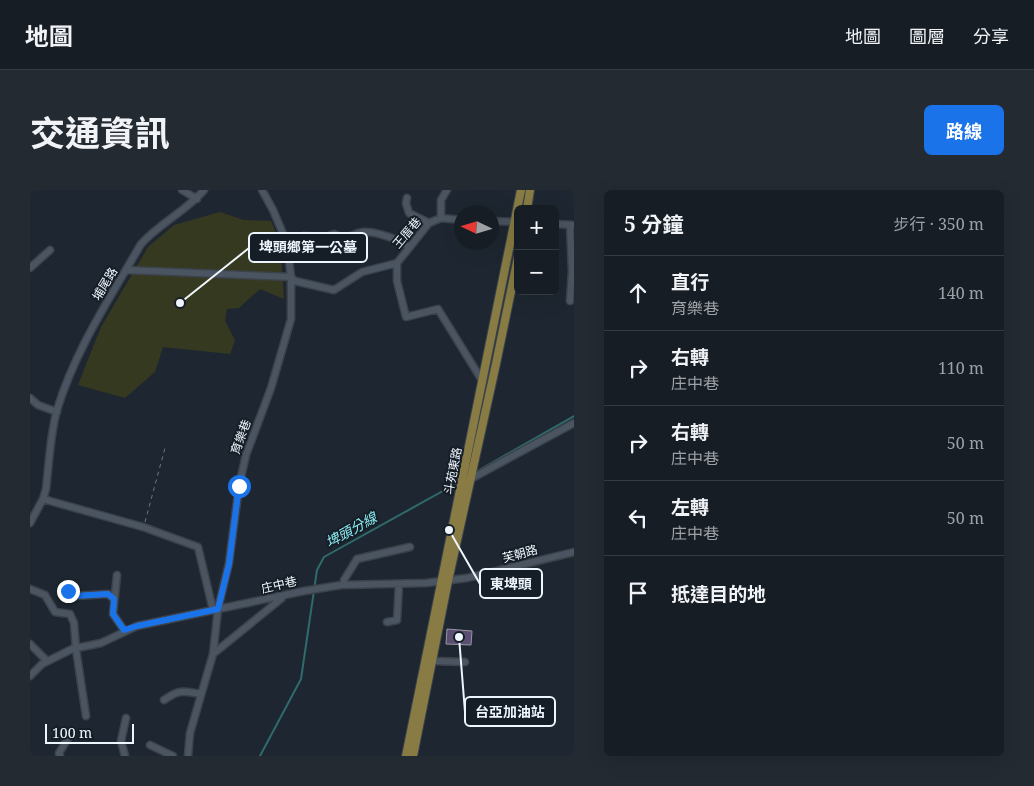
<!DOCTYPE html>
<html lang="zh-TW">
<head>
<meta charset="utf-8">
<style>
	:root { --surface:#161d25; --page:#232a32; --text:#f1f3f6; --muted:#9ea2a7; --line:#353b42; --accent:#1a73e8 }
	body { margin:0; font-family:"Noto Serif","Noto Sans TC",serif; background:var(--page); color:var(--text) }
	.controls { position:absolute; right:15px; top:15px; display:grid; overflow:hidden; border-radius:8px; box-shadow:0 5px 20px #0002 }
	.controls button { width:45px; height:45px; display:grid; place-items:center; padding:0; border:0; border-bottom:1px solid var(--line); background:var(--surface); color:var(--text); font:25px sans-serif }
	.compass { position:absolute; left:424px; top:15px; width:45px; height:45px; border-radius:50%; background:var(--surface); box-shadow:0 5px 20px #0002; rotate:274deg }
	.scale { position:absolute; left:15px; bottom:12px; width:89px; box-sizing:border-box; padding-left:5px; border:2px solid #eff5fc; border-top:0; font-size:14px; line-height:18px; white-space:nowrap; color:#eff5fc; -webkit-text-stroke:4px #151d27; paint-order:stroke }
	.stop { position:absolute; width:15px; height:15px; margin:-11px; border:4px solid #1a73e8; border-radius:50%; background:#fff }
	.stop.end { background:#1a73e8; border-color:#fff; box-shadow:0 1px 5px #0008 }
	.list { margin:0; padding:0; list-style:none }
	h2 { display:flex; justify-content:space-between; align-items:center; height:65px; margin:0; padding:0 20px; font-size:21px }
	h2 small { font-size:16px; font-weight:400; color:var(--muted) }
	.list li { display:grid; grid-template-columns:32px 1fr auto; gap:15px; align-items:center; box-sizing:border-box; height:75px; padding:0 20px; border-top:1px solid var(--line) }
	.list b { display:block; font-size:19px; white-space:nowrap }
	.list p { margin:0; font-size:16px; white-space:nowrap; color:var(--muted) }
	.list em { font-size:16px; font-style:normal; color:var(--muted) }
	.icon { flex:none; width:28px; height:28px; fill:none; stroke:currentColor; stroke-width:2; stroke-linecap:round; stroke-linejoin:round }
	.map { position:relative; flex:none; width:544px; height:566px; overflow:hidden; border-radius:8px }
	header { display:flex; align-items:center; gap:30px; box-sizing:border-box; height:70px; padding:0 25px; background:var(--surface); border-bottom:1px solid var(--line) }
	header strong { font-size:24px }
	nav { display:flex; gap:28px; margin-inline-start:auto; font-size:18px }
	.intro { display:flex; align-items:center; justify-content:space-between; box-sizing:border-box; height:120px; padding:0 30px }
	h1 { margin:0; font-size:35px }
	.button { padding:12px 22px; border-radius:8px; background:var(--accent); color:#fff; font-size:18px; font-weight:700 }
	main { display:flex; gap:30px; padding:0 30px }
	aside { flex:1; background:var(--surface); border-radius:8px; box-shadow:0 5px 20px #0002 }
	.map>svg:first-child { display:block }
	.green { fill:#35391f }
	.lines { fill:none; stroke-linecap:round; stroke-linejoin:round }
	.stream { stroke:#2f6a6d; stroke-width:2 }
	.building { fill:#5b4e73; stroke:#9a95a4 }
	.minor-casing { stroke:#3b424b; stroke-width:9 }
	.major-casing { stroke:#3b424b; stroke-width:10 }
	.path { stroke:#6e767f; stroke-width:1; stroke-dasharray:4 4; stroke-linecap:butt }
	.minor { stroke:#4b5561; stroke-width:6 }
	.major { stroke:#887c44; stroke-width:8 }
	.route { stroke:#1a73e8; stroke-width:6 }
	.labels { text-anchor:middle; stroke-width:4; stroke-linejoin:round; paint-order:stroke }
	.street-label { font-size:12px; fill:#eff5fc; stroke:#151d27 }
	.water-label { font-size:14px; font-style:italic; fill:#8cecf1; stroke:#151d27 }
	.leader { fill:none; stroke:#eff5fc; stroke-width:2 }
	.callout-dot { fill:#eff5fc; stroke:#151d27; stroke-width:2 }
	.callout { fill:#151d27; stroke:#eff5fc; stroke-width:2 }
	.callout-label { font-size:14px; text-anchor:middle; font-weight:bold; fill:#eff5fc }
</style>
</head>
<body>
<header>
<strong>地圖</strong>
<nav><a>地圖</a><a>圖層</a><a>分享</a></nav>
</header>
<div class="intro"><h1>交通資訊</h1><a class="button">路線</a></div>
<main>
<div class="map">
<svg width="544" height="566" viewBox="0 0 544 566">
	<rect width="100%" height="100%" fill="#1e2731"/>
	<path class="green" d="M 190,22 L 214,30 L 241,31 L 250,51 L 254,109 L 230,99 L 209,118 L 197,119 L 195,131 L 205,150 L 200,164 L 133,157 L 125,182 L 95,208 L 48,195 L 71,137 L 118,57 L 144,35 Z"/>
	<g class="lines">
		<path class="stream" d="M 444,283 L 544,226
			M 230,566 L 271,489 L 287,380 L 294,367 L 429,292"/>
	</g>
	<path class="building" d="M 417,439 L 442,441 L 441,455 L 416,454 Z"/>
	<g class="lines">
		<defs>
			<path id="minor" d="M 152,0 L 167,9
				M 377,8 L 376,13 L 379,23 L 399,33
				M 411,28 L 411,10 L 417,0
				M 462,31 L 488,32
				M 525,34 L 543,35
				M 540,35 L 542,81 L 540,111
				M 257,53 L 273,46 L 296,47 L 304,44 C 321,52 320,43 334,42 C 346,41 370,50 380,57
				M 367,73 L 367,91 L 376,127 L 408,119 L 453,192
				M 0,78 L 20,60
				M 96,80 L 261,87 L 265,91 L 304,100 L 332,82 L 367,73 L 399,33 L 411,28 L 432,30
				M 0,208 L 8,215 L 27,222
				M 433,293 L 544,233
				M 13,309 L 113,337 L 168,357 L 183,420
				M 0,333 L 13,309 L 16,299 C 19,274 20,245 27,220 C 45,160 80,108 111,54 C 130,33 156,21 174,0
				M 87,385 L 83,424 L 94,440
				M 314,395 L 314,390 L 327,369 L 380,357
				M 0,399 L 15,405 L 25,422 L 40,424 L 44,433 L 46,459 L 56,526
				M 36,399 L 44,406 L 78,404 L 84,409
				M 357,432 L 367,430 L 369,394
				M 0,454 L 17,471
				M 183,464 L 252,408
				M 402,471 L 435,472
				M 0,486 L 12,474 L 42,459 L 71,453 L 107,436 L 274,401 L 311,395 L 396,393 L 437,388 L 544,362
				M 134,510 C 150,499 152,501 171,504
				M 120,555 L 143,566
				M 30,566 L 29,563 L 42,542
				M 95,566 L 91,551 L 96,528
				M 158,566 L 160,543 L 183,464 L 188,419 L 199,373 L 209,296 L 216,265 L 241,198 L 261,129 L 261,87 L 257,53 L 243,20 L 232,0"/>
			<path id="major" d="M 497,19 L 500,0
				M 376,566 L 491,0
				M 383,566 L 418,391 L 466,174 L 488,67"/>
		</defs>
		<use href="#minor" class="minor-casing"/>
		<use href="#major" class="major-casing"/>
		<path class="path" d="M 115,332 L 135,258"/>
		<use href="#minor" class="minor"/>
		<use href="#major" class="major"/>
	</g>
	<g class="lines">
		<path class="route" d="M 38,401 L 44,406 L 78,404 L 84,409 L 83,424 L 94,440 L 107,436 L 188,419 L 199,374 L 209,296"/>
	</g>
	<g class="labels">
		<g class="street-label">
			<text transform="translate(377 43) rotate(-50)" y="4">王厝巷</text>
			<text transform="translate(75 94) rotate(-59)" y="4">埔尾路</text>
			<text transform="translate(211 247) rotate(-70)" y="4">育樂巷</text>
			<text transform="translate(423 281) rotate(-79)" y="4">斗苑東路</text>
			<text transform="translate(490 364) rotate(-15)" y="4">芙朝路</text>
			<text transform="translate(249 395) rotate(-13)" y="4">庄中巷</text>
		</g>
		<g class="water-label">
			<text transform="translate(321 340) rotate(-29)" y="5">埤頭分線</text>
		</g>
	</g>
	<path class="leader" d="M150 113L219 58M419 340L450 394M429 447L435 522"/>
	<g class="callout-dot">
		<circle cx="150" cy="113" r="5"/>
		<circle cx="419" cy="340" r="5"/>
		<circle cx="429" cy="447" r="5"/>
	</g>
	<g class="callout">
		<rect x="219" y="43" width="118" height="29" rx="5"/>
		<rect x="450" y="379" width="62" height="29" rx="5"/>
		<rect x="435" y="507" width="90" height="29" rx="5"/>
	</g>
	<g class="callout-label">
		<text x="278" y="62">埤頭鄉第一公墓</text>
		<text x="481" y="399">東埤頭</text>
		<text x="480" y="527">台亞加油站</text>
	</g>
</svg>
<div class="controls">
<button>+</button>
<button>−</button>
</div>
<svg class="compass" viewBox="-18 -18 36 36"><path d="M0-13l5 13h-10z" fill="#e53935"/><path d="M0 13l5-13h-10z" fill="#9ea2a7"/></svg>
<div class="scale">100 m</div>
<div class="stop" style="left:209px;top:296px"></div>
<div class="stop end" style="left:38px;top:401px"></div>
</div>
<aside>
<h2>5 分鐘<small>步行 · 350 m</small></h2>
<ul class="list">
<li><svg class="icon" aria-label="ahead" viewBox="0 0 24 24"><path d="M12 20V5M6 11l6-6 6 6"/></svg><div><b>直行</b><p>育樂巷</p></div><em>140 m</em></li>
<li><svg class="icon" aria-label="right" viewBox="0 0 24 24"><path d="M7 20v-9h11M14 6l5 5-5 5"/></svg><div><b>右轉</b><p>庄中巷</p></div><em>110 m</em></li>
<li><svg class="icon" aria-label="right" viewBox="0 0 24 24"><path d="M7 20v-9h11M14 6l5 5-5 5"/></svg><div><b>右轉</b><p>庄中巷</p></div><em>50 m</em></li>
<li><svg class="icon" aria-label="left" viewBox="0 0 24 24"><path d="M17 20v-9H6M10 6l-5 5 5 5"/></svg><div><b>左轉</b><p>庄中巷</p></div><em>50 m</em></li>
<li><svg class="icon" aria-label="arrive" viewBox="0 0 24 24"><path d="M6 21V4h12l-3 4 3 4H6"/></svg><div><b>抵達目的地</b></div></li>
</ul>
</aside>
</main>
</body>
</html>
